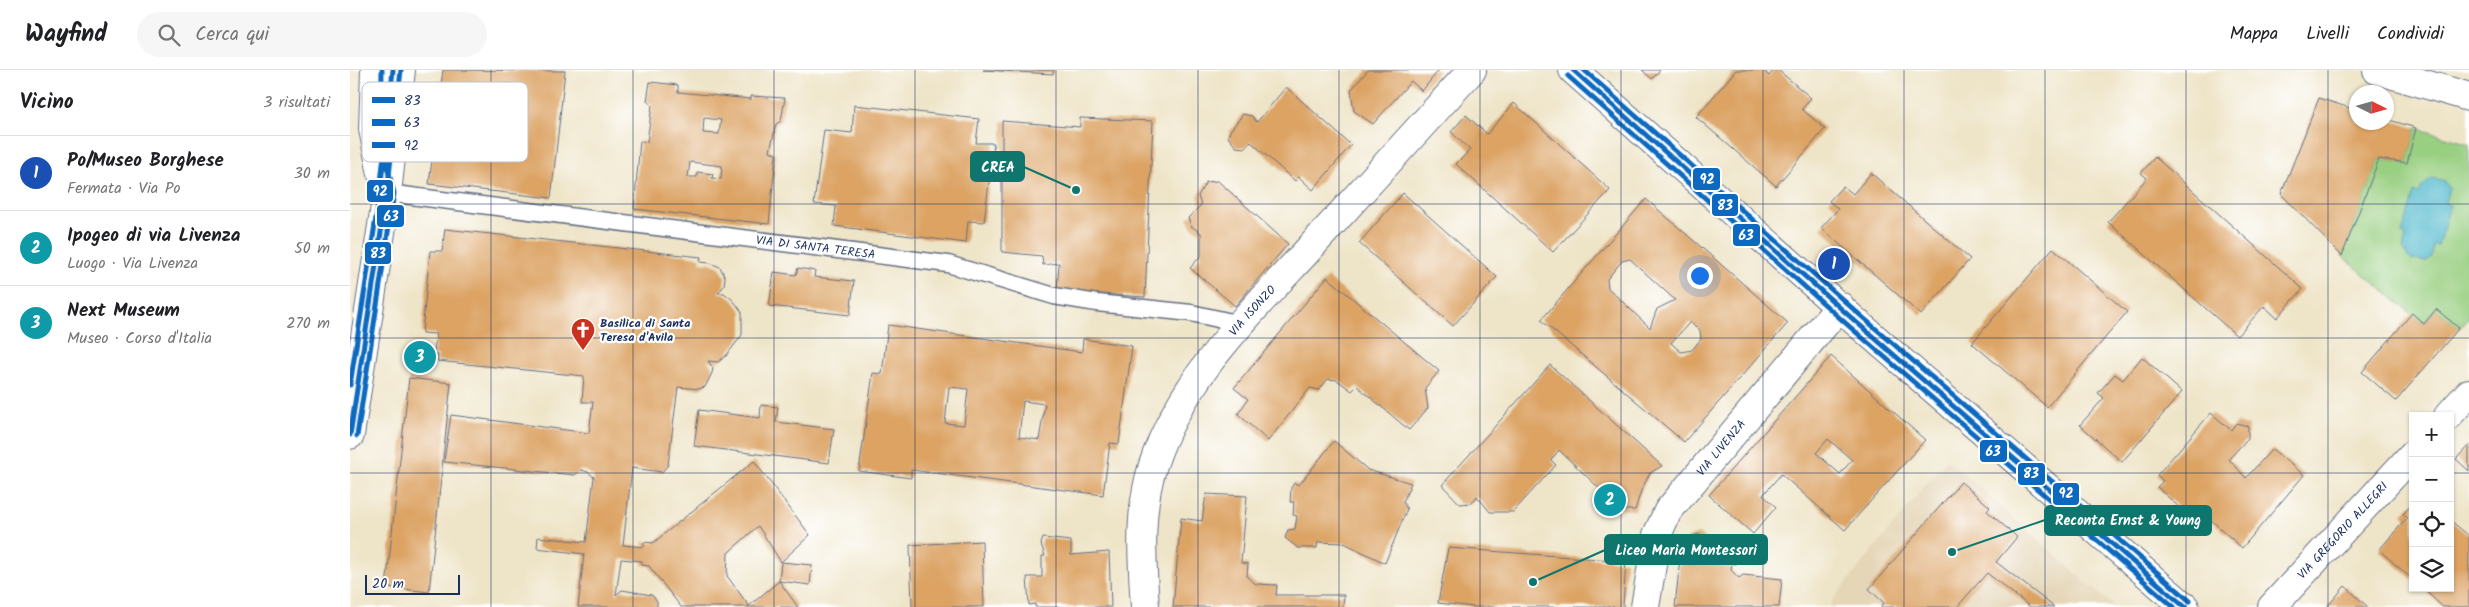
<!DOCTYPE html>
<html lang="it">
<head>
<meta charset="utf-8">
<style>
	:root { --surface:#fff; --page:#f6f6f6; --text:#202124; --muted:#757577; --line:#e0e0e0; --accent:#c8321e }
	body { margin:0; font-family:Kalam,sans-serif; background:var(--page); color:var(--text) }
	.controls { position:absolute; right:15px; bottom:15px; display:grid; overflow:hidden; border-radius:0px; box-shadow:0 1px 4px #0004 }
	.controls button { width:45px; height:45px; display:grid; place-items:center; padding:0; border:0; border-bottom:1px solid var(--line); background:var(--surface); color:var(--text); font:25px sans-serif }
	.compass { position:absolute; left:1999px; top:15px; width:45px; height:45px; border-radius:50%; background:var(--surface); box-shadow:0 1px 4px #0004; rotate:95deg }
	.scale { position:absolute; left:15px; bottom:12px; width:95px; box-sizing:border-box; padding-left:5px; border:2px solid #1b2f5e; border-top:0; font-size:14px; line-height:18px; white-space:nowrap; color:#1b2f5e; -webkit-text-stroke:4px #fff; paint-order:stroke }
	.you { position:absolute; left:1349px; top:205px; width:18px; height:18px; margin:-12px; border:4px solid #fff; border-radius:50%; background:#1a73e8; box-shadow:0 0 0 8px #1a73e833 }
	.badge { display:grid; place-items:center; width:32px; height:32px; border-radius:50%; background:var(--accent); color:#fff; font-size:16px; font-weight:700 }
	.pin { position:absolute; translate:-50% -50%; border:2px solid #fff; box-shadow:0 1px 5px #0006 }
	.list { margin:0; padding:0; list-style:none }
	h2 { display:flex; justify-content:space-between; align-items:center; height:65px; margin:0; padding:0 20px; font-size:21px }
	h2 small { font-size:16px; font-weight:400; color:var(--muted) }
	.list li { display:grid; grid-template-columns:32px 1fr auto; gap:15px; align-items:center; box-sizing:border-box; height:75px; padding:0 20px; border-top:1px solid var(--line) }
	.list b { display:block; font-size:19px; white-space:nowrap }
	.list p { margin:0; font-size:16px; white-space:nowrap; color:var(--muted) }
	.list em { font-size:16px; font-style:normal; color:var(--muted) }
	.icon { flex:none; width:28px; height:28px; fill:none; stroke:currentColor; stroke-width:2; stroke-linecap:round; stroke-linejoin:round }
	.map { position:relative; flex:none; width:2119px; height:537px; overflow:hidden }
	header { display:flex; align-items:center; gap:30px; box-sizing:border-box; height:70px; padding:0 25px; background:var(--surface); border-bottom:1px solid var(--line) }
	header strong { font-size:24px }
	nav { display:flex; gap:28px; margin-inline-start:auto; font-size:18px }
	.search { width:350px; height:45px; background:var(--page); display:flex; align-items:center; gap:12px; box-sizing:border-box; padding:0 18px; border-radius:28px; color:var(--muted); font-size:19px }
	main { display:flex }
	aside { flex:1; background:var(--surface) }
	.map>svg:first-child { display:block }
	.built { fill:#e5d6b8 }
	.green { fill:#99cf81; stroke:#5a7f70 }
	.water { fill:#4db7cb; stroke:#347394 }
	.building { fill:#dca364; fill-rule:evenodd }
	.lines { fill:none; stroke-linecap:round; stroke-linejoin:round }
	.lane-casing { stroke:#656e83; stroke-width:19 }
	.street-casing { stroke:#656e83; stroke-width:30 }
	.secondary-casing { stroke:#656e83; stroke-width:30 }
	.lane { stroke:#fff; stroke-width:16 }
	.street { stroke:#fff; stroke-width:28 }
	.secondary { stroke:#fff; stroke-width:28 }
	.bus-1-casing { stroke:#fff; stroke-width:9 }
	.bus-2-casing { stroke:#fff; stroke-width:9 }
	.bus-3-casing { stroke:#fff; stroke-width:9 }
	.bus-1 { stroke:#0c69bf; stroke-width:5 }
	.bus-2 { stroke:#0c69bf; stroke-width:5 }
	.bus-3 { stroke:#0c69bf; stroke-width:5 }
	.grid { fill:none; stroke:#1b2f5e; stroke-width:1; stroke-opacity:0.55 }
	.labels { text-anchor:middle; stroke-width:4.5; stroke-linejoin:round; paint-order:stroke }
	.street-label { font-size:12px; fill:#1b2f5e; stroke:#fff }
	.poi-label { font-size:12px; font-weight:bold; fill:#1b2f5e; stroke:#fff; text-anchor:start }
	.key { fill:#fff; stroke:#bbc1cf; stroke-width:1 }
	.key-label { font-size:14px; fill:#1b2f5e }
	.leader { fill:none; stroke:#0f766e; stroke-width:2 }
	.callout-dot { fill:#0f766e; stroke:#fff; stroke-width:2 }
	.callout { fill:#0f766e; stroke:#0f766e; stroke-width:2 }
	.callout-label { font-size:14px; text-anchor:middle; font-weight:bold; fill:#fff }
	.line-badge { stroke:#fff; stroke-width:2 }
	.badge-label { font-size:14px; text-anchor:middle; font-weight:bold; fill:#fff }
</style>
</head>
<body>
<header>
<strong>Wayfind</strong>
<div class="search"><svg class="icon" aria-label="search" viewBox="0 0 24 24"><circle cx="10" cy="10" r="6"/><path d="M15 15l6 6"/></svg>Cerca qui</div>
<nav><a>Mappa</a><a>Livelli</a><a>Condividi</a></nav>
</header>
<main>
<aside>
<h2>Vicino<small>3 risultati</small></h2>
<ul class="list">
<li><span class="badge" style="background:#1a4fb4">1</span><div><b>Po/Museo Borghese</b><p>Fermata · Via Po</p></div><em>30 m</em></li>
<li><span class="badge" style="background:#0f9aa8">2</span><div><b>Ipogeo di via Livenza</b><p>Luogo · Via Livenza</p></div><em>50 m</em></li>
<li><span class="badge" style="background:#0f9aa8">3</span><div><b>Next Museum</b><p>Museo · Corso d'Italia</p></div><em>270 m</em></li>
</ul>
</aside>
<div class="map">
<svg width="2119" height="537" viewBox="0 0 2119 537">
	<rect width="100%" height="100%" fill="#fff"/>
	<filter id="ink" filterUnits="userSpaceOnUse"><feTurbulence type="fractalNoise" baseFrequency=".02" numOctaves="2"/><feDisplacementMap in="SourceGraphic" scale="10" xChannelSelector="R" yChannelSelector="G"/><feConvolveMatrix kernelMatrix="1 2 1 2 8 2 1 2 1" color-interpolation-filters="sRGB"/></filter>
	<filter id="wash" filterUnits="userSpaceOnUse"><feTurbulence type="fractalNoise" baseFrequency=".0096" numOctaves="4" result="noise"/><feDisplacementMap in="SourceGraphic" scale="20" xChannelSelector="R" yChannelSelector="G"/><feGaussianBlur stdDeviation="1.12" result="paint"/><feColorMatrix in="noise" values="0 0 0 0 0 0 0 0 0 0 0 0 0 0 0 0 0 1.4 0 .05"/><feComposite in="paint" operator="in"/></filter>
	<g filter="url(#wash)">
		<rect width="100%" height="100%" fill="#eee4c7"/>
		<path class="built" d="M 1597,389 L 1730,507 L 1765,537 L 1481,537 L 1482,531 Z"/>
		<path class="green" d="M 2066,58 L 2119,74 L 2119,248 L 2109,258 L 2086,239 L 2074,254 L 1992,186 L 2029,89 L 2057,93 Z"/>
		<path class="water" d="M 2082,108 L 2095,112 L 2099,118 L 2095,133 L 2100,135 L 2088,176 L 2084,175 L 2081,187 L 2076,192 L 2061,190 L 2053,179 L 2056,166 L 2052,164 L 2064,122 L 2069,124 L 2071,118 Z"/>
		<g id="blocks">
			<path class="building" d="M 93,0 L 215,1 L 201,128 L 79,114 Z
				M 633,0 L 704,0 L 703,4 Z
				M 1018,0 L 1089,0 L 1072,21 L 1061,11 L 1023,54 L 1004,41 L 1001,20 Z
				M 1292,0 L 1310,0 L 1302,9 Z
				M 1386,0 L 1413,0 L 1419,6 L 1424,0 L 1428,0 L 1461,28 L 1452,39 L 1475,59 L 1426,116 L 1346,47 Z
				M 300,12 L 328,15 L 328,22 L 401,29 L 401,26 L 435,28 L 431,51 L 426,54 L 420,81 L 426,84 L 419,154 L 284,139 L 290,71 L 297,72 L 302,35 L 297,31 ZM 354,48 L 371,50 L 369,64 L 353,63 ZM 340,92 L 372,96 L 371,109 L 362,108 L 363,104 L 347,102 L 347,107 L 338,107 Z
				M 936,17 L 1001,75 L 963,120 L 949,107 L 945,111 L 901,72 L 894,78 L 886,77 L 878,67 L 880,61 L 893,44 L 902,46 L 907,52 Z
				M 1969,28 L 2006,40 L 2006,52 L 2036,52 L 2036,49 L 2066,58 L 2057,93 L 2029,89 L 1992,186 L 1931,124 Z
				M 1164,33 L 1260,120 L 1203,182 L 1106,94 L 1120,80 L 1101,62 L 1116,45 L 1137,64 Z
				M 504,35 L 629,49 L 626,73 L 644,73 L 634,152 L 618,151 L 616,173 L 484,156 L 486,136 L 464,134 L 474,60 L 502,63 Z
				M 730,48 L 803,51 L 795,227 L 707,221 L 709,193 L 693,195 L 692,186 L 652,182 L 652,51 L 730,57 Z
				M 1805,87 L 1953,219 L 1927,248 L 1914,236 L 1887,266 L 1758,152 L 1797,108 L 1791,103 Z
				M 1521,103 L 1620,189 L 1571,245 L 1471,158 L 1488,139 L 1479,131 L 1493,116 L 1503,124 Z
				M 868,111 L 938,174 L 885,236 L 840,198 L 851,186 L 851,163 L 841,156 L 838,148 L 851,135 L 848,126 L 856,112 Z
				M 1053,123 L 1147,207 L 1103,256 L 1009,173 Z
				M 1296,129 L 1438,253 L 1334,372 L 1191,250 ZM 1280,189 L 1325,230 L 1307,239 L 1300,258 L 1258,218 L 1257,209 L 1272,191 ZM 1340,252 L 1350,260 L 1351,269 L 1342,280 L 1331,282 L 1321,273 Z
				M 95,159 L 351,187 L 350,192 L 360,193 L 370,197 L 375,207 L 374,216 L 368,223 L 374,223 L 383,230 L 392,242 L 392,265 L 376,286 L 368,292 L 358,291 L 363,298 L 362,303 L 355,317 L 349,319 L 328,317 L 318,395 L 312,402 L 282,398 L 273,475 L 294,477 L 294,472 L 303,473 L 404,391 L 460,465 L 431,492 L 408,456 L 378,483 L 377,506 L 399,536 L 429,511 L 448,537 L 331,537 L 299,496 L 292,495 L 292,491 L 271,489 L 266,525 L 272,520 L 302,525 L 307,531 L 307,537 L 228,537 L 234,484 L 187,478 L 188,467 L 236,472 L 244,407 L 238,402 L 231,400 L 225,405 L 94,392 L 101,345 L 239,363 L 243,332 L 232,332 L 234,306 L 87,291 L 88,285 L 84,284 L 86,264 L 72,263 L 80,181 L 92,181 Z
				M 1703,178 L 1777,242 L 1697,337 L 1622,273 Z
				M 448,198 L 465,201 L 464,207 L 504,211 L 500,245 L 419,236 L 424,202 L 446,205 Z
				M 977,207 L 1089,301 L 1075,318 L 1078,338 L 1059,360 L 1007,316 L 1002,321 L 987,310 L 978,309 L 969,320 L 960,318 L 918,371 L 888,344 L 898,329 L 884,318 Z
				M 2086,239 L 2109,258 L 2046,331 L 2012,302 L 2062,243 L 2074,254 Z
				M 538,255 L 732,282 L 733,269 L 782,276 L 769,374 L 760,373 L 753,425 L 561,400 L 561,408 L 509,401 L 523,303 L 532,304 ZM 599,317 L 618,319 L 614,355 L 595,353 ZM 673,331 L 695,334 L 689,370 L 669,367 Z
				M 1481,286 L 1575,370 L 1495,460 L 1431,404 L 1413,425 L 1426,437 L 1403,464 L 1359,425 ZM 1478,369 L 1502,390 L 1490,404 L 1466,383 Z
				M 1792,287 L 1832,322 L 1772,392 L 1730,355 L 1754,328 L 1748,323 L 1765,304 L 1773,310 Z
				M 1200,295 L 1312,396 L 1300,403 L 1291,421 L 1285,440 L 1272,440 L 1209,380 L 1201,390 L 1206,395 L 1163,442 L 1140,442 L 1127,426 L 1122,433 L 1110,434 L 1092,415 Z
				M 59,308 L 101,313 L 79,522 L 36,517 Z
				M 411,335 L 428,337 L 426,352 L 484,359 L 479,393 L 344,376 L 349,340 L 410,348 Z
				M 1861,343 L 1881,360 L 1886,353 L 1898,356 L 1898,368 L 1879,389 L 1896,408 L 1922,379 L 1954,405 L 1892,478 L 1861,450 L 1853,459 L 1807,417 L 1813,411 L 1807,405 Z
				M 984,371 L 1018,400 L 1061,413 L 1053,432 L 1057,439 L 1035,493 L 994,473 L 968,472 L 967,478 L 948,478 L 935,468 L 938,460 L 945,459 L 947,446 L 943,445 L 944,432 L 940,432 L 941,418 L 944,413 L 949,415 Z
				M 2119,375 L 2119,401 L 2106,389 Z
				M 1611,412 L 1640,437 L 1637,441 L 1667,467 L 1646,492 L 1704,537 L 1680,537 L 1637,503 L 1607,537 L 1530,537 L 1534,533 L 1519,519 Z
				M 856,424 L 897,426 L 891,493 L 898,494 L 897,507 L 906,514 L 927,515 L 926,525 L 994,525 L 993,537 L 823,537 L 831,448 L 852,451 Z
				M 2063,433 L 2063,510 L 2029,480 L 2057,448 L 2053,444 Z
				M 2100,450 L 2119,466 L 2119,537 L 2093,537 L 2072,518 L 2100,518 Z
				M 1348,464 L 1354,467 L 1356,472 L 1355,480 L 1365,481 L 1367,476 L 1377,476 L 1376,480 L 1384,481 L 1383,484 L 1387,485 L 1386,494 L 1382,493 L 1381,500 L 1389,508 L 1393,505 L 1432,509 L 1429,537 L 1325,537 L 1331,479 L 1334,479 L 1338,468 Z
				M 693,468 L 721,471 L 721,485 L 759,482 L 761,537 L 685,537 L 685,534 L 679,535 L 677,507 L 692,507 L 692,486 L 695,486 L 691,474 Z
				M 632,471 L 634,537 L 562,537 L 560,475 Z
				M 1098,478 L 1276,491 L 1273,537 L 1124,537 L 1088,533 Z
				M 431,492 L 462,495 L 460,515 L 429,511 Z
				M 1995,516 L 2018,537 L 1977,537 Z"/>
		</g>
	</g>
	<g filter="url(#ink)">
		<use href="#blocks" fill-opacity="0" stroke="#656e83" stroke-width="1"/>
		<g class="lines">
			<defs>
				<g id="lane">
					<path id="s1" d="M 37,123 L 598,194 L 704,226 L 747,233 L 841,243 L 891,254"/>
				</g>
				<g id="street">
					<path d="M 2098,346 L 2119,323"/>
					<path id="s2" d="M 795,537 C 792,489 788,442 803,395 C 831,309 900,243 959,179 C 1013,119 1068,60 1122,0"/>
					<path id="s3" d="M 1295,537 L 1307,465 L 1318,441 L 1490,236"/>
					<path id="s4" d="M 1922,537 L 2063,384"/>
				</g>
				<path id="secondary" d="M 25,0 L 23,59 L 32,104
					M 1223,0 L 1505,251 L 1835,537
					M 2027,0 L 2119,27
					M 0,365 L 37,123 L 51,0"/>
			</defs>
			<use href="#lane" class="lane-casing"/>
			<use href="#street" class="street-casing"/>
			<use href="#secondary" class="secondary-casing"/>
			<use href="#lane" class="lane"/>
			<use href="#street" class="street"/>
			<use href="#secondary" class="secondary"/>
			<defs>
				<path id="bus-1" d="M 1223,0 L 1505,251 L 1835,537
					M 0,365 L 37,123 L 51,0"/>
				<path id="bus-2" d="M 1218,6 L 1500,257 L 1824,537
					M 7,366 L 44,123 L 31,73 L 32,0"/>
				<path id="bus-3" d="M 1234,0 L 1510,245 L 1840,531
					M 0,315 L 30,122 L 43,0"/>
			</defs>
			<use href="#bus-1" class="bus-1-casing"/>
			<use href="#bus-2" class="bus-2-casing"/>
			<use href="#bus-3" class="bus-3-casing"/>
			<use href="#bus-1" class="bus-1"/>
			<use href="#bus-2" class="bus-2"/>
			<use href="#bus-3" class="bus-3"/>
		</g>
	</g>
	<path class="grid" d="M 141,0 L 141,537M 283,0 L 283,537M 424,0 L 424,537M 565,0 L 565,537M 706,0 L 706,537M 848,0 L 848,537M 989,0 L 989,537M 1130,0 L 1130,537M 1271,0 L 1271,537M 1413,0 L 1413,537M 1554,0 L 1554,537M 1695,0 L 1695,537M 1836,0 L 1836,537M 1978,0 L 1978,537M 0,134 L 2119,134M 0,268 L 2119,268M 0,403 L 2063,403M 2100,403 L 2119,403"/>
	<defs>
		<symbol id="church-pin" viewBox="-11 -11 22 30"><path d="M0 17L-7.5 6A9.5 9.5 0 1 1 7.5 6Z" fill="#c8321e" stroke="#fff"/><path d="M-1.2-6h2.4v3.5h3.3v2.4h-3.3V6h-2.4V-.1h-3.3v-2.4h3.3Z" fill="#fff"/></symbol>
	</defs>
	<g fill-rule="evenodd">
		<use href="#church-pin" x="219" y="246" width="28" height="38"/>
	</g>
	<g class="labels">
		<g class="street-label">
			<text dy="4" stroke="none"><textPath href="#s1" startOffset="432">VIA DI SANTA TERESA</textPath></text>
			<text dy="4" stroke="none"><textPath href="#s2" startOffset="328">VIA ISONZO</textPath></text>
			<text dy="4" stroke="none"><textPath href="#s3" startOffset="182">VIA LIVENZA</textPath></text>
			<text dy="4" stroke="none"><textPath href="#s4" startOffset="104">VIA GREGORIO ALLEGRI</textPath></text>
		</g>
		<g class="poi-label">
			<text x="250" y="257">Basilica di Santa<tspan x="250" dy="14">Teresa d'Avila</tspan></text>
		</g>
	</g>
	<rect x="12" y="12" width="166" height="80" rx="8" class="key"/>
	<rect x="22" y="27" width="23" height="6" fill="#0c69bf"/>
	<rect x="22" y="49" width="23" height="7" fill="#0c69bf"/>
	<rect x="22" y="72" width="23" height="6" fill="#0c69bf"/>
	<g class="key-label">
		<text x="54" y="35">83</text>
		<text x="54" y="57">63</text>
		<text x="54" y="80">92</text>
	</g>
	<path class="leader" d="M726 120L674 97M1602 482L1695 450M1183 512L1255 480"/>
	<g class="callout-dot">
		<circle cx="726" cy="120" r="5"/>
		<circle cx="1602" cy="482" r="5"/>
		<circle cx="1183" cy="512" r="5"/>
	</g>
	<g class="callout">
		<rect x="621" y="82" width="53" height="29" rx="5"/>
		<rect x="1695" y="436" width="166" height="29" rx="5"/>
		<rect x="1255" y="465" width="162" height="29" rx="5"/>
	</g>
	<g class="callout-label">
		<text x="648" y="102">CREA</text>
		<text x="1778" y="455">Reconta Ernst &amp; Young</text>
		<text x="1336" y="485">Liceo Maria Montessori</text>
	</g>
	<g class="line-badge">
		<rect x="1342" y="97" width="29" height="24" rx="5" fill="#0c69bf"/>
		<rect x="16" y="109" width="28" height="24" rx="5" fill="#0c69bf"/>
		<rect x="1361" y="123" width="28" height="24" rx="5" fill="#0c69bf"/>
		<rect x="26" y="134" width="29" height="24" rx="5" fill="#0c69bf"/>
		<rect x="1382" y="153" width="29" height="24" rx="5" fill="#0c69bf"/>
		<rect x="14" y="171" width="28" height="24" rx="5" fill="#0c69bf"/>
		<rect x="1629" y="369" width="29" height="24" rx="5" fill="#0c69bf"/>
		<rect x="1667" y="392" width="29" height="24" rx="5" fill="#0c69bf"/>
		<rect x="1702" y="412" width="28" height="24" rx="5" fill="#0c69bf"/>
	</g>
	<g class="badge-label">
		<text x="1357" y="114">92</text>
		<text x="30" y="126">92</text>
		<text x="1375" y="140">83</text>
		<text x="41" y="151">63</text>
		<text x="1396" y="170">63</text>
		<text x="28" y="188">83</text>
		<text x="1643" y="386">63</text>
		<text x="1681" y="408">83</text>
		<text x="1716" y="428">92</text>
	</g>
</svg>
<div class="controls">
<button>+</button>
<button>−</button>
<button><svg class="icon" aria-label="locate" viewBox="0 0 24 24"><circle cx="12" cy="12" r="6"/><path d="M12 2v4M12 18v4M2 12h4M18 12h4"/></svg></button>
<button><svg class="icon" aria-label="layers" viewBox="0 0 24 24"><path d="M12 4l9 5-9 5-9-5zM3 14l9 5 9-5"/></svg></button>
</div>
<svg class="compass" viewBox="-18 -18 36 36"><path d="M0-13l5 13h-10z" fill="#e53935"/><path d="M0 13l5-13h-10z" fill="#757577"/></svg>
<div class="scale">20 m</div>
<div class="you"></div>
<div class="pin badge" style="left:1484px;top:194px;background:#1a4fb4">1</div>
<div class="pin badge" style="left:1260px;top:430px;background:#0f9aa8">2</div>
<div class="pin badge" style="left:70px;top:287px;background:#0f9aa8">3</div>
</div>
</main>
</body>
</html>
